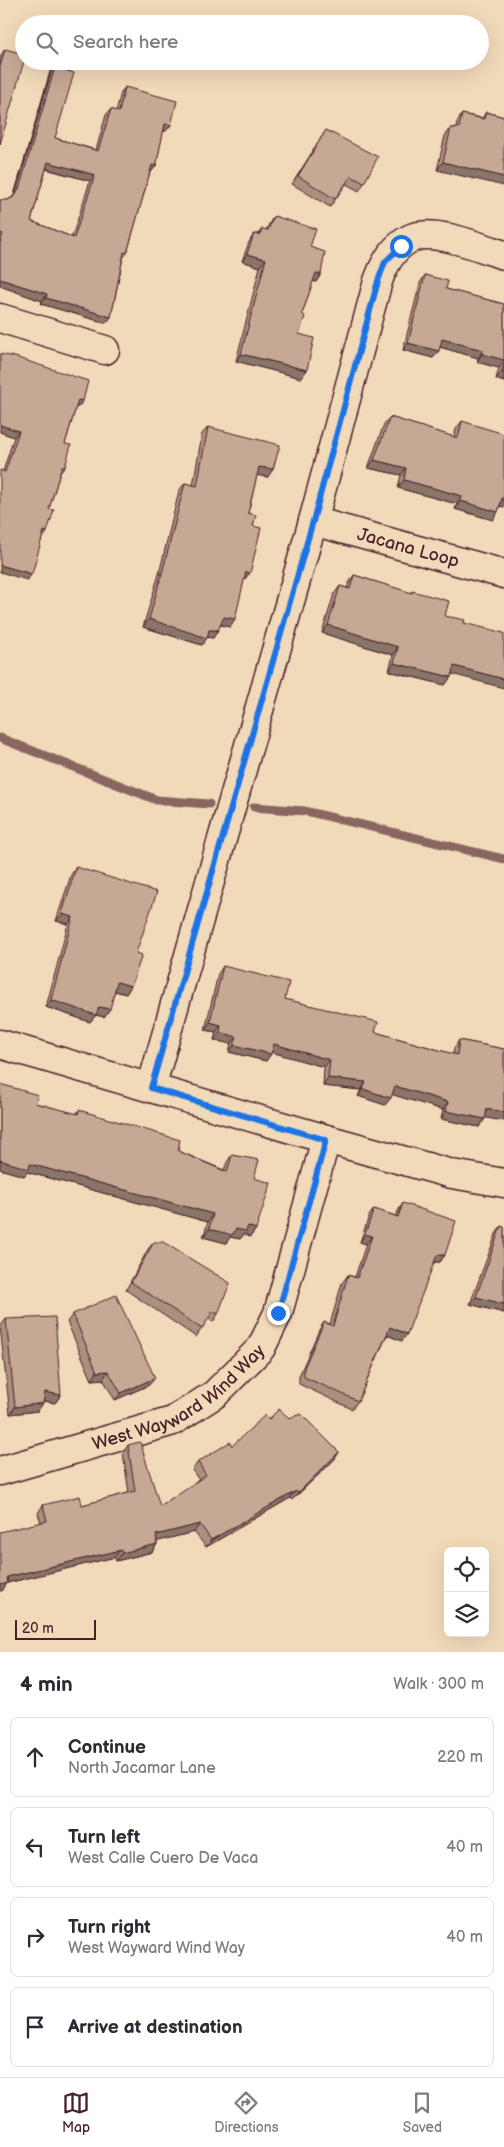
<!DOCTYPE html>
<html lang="en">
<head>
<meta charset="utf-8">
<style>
	:root { --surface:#fff; --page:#f2f2f3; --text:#2b2b33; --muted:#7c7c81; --line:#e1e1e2; --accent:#4a1f2b }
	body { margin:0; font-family:"Balsamiq Sans",sans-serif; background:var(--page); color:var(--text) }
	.controls { position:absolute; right:15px; bottom:15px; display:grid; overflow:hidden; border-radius:8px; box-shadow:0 5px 20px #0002 }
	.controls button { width:45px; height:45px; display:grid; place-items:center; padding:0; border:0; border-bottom:1px solid var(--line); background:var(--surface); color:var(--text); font:25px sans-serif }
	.scale { position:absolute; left:15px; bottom:12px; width:81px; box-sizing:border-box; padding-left:5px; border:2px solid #4a1f2b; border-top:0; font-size:14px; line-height:18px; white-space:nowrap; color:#4a1f2b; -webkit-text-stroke:4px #f1dab9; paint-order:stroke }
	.stop { position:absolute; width:15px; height:15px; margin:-11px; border:4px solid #1a73e8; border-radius:50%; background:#fff }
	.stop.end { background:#1a73e8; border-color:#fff; box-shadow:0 1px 5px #0008 }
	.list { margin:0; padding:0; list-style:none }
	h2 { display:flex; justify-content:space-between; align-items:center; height:65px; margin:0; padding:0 20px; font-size:21px }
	h2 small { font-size:16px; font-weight:400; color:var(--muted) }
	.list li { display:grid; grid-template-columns:32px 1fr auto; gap:15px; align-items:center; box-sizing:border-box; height:80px; margin:0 10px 10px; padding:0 10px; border:1px solid var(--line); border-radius:8px }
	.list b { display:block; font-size:19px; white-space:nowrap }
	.list p { margin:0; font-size:16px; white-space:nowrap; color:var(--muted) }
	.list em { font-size:16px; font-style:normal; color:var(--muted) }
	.icon { flex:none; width:28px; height:28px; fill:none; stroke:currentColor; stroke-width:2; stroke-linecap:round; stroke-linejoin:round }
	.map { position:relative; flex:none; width:504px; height:1652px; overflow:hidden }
	.search { position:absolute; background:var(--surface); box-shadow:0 5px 20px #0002; left:15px; right:15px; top:15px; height:55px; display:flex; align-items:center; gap:12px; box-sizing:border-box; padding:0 18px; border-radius:28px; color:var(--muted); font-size:19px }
	.sheet { height:425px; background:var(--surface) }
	nav { display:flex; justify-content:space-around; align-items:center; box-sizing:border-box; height:70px; border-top:1px solid var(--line); background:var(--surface); font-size:14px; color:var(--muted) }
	nav a { display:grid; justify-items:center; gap:2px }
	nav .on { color:var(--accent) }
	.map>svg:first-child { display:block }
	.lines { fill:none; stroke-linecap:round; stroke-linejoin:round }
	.stream { stroke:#8a6660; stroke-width:9 }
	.street-casing { stroke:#4a1f2b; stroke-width:31 }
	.street { stroke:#f1dab9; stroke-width:28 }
	.wall { fill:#a9917f; stroke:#4a1f2b; fill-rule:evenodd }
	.shaded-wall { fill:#8a7668; stroke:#4a1f2b }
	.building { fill:#c5a994; stroke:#4a1f2b; fill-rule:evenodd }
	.route { stroke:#1a73e8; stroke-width:6 }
	.labels { text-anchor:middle; stroke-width:4; stroke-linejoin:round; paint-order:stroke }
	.street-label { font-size:18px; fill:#4a1f2b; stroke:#f1dab9 }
</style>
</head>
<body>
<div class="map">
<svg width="504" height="1652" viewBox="0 0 504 1652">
	<rect width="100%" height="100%" fill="#f1dab9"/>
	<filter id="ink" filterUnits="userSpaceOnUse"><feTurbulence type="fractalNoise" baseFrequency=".02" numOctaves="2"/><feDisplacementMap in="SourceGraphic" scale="10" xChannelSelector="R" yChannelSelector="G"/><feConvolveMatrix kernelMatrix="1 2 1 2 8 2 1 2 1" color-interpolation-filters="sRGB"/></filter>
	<g filter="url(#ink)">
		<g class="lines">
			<path class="stream" d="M 0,738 L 157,800 L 209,804
				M 254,807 L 305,811 L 504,859"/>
			<defs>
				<g id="street">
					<path d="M 0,191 L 38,61"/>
					<path d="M 0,318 L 105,350"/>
					<path id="s1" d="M 313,521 L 504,574"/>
					<path d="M 0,1044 L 326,1139 L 452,1174 L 504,1183"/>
					<path d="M 151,1088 L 313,521 L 378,281 C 384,264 395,244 414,237 C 436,229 482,248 504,255"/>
					<path id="s2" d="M 0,1471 L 173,1421 L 215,1394 L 261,1348 L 278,1313 L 326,1139"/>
				</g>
			</defs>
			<use href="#street" class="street-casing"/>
			<use href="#street" class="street"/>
		</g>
		<path class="wall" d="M 5,49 L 0,144 L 0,58 L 1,55 Z
			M 55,67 L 55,138 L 96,150 L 106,115 L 111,109 L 116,111 L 121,93 L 125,87 L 166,131 L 163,131 L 156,166 L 151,172 L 150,172 L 127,253 L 123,258 L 111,317 L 106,323 L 41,304 L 42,301 L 0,286 L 0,200 L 8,200 L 15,195 L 51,73 ZM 46,169 L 90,181 L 72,237 L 31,221 Z
			M 486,112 L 504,117 L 437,170 L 445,136 L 451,128 L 456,128 L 457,122 L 462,114 L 482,118 Z
			M 326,130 L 364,183 L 359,191 L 346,184 L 330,207 L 292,184 Z
			M 274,216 L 310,247 L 321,274 L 316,282 L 313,281 L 302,314 L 299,334 L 307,370 L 301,378 L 236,361 L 260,267 L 242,261 L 249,242 L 254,234 L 258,234 L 262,229 L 266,230 L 269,224 Z
			M 425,275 L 446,289 L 504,304 L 504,382 L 496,379 L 499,368 L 477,362 L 478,358 L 440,347 L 433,358 L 403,350 L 420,283 Z
			M 83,401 L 78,407 L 76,407 L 65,444 L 65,467 L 60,473 L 49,509 L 47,532 L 42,538 L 27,580 L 3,471 L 14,437 L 0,432 Z
			M 390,417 L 454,437 L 456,429 L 462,421 L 504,507 L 500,506 L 493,520 L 455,509 L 457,504 L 398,488 L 401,475 L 368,468 L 384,424 Z
			M 208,427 L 268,477 L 257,475 L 248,513 L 253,526 L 244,580 L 230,627 L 220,625 L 218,630 L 213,638 L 207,637 L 202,645 L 143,627 L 159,574 L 179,491 L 185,483 L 193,485 L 202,434 Z
			M 354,575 L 411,593 L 412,591 L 445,616 L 451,674 L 451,677 L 445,685 L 389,671 L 393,655 L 322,633 L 334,594 L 340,586 L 347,588 L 349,583 Z
			M 76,867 L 136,953 L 131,986 L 126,994 L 115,991 L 104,1017 L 96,1015 L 90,1022 L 46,1007 L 68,924 L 56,921 L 71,875 Z
			M 223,966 L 285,999 L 375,1032 L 453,1054 L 454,1048 L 459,1040 L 504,1049 L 504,1121 L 485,1117 L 479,1127 L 441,1119 L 443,1110 L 392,1094 L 385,1105 L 358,1096 L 361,1090 L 323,1086 L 324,1067 L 272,1052 L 266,1061 L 229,1052 L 231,1044 L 214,1040 L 216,1032 L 205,1030 L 218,974 Z
			M 0,1084 L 35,1103 L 76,1114 L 79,1110 L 224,1170 L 227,1162 L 232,1155 L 254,1178 L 256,1229 L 250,1237 L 244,1234 L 240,1239 L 230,1237 L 226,1243 L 203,1237 L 208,1222 L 27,1172 L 24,1176 L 0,1169 Z
			M 403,1203 L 445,1255 L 440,1262 L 434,1262 L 402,1341 L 387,1335 L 358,1401 L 352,1409 L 299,1384 L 299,1376 L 319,1330 L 324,1322 L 330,1324 L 342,1283 L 348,1275 L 355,1277 L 366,1244 L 360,1242 L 369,1216 L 374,1209 L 396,1216 L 398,1211 Z
			M 501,1226 L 504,1227 L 504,1313 L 470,1304 L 496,1234 Z
			M 154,1242 L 218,1314 L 213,1322 L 208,1319 L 196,1337 L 126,1290 L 148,1249 Z
			M 73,1314 L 149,1385 L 115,1400 L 103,1379 L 92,1380 L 67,1322 Z
			M 6,1319 L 61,1395 L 55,1403 L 44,1401 L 38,1411 L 10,1414 L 0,1327 Z
			M 289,1418 L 339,1452 L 334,1460 L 292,1500 L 290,1498 L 206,1547 L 194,1532 L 157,1541 L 157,1544 L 152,1552 L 116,1561 L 115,1557 L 7,1583 L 2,1591 L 41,1523 L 38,1513 L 43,1505 L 82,1505 L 129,1493 L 123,1453 L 128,1445 L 160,1506 L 199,1480 L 192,1470 L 198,1462 L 232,1446 L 269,1419 Z"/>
		<path class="shaded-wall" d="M 165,124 L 171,125 L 166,131 L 161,130 Z
			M 48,162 L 95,175 L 90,181 L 44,168 Z
			M 443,162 L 504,177 L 504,186 L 437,170 Z
			M 152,165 L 156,166 L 151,172 L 148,171 Z
			M 247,254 L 266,259 L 260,267 L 242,261 Z
			M 316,273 L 321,274 L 316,282 L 310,280 Z
			M 0,279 L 47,294 L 42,301 L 0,286 Z
			M 46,298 L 111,317 L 106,323 L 41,304 Z
			M 442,339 L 483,350 L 478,358 L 436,346 Z
			M 408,343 L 439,351 L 433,358 L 403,350 Z
			M 241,354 L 307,370 L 301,378 L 236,361 Z
			M 482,354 L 504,360 L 504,361 L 499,368 L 477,362 Z
			M 502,372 L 504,372 L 504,382 L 496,379 Z
			M 78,400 L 83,401 L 78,407 L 74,406 Z
			M 0,425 L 19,431 L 14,437 L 0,432 Z
			M 374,460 L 406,468 L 401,475 L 368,468 Z
			M 259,467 L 273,469 L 268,477 L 254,475 Z
			M 404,480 L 462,496 L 457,504 L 398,488 Z
			M 502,498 L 504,498 L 504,507 L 496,505 Z
			M 461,501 L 498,512 L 493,520 L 455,509 Z
			M 44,531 L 47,532 L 43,538 L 40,537 Z
			M 0,565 L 32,574 L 27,580 L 0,572 Z
			M 246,572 L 250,573 L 244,580 L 240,579 Z
			M 224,617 L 235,619 L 230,627 L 218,624 Z
			M 149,619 L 209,630 L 218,630 L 213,638 L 206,637 L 207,638 L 202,645 L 143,627 Z
			M 328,625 L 398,647 L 393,655 L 322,633 Z
			M 394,663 L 451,677 L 445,685 L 389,671 Z
			M 454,666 L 504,679 L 504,688 L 448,673 Z
			M 62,914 L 73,917 L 68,924 L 56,921 Z
			M 117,982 L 131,986 L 126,994 L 112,990 Z
			M 51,1000 L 99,1007 L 110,1009 L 104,1017 L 96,1015 L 90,1022 L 46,1007 Z
			M 210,1022 L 221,1025 L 216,1032 L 205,1030 Z
			M 220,1032 L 237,1037 L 231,1044 L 214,1040 Z
			M 274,1044 L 330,1060 L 324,1067 L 268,1051 Z
			M 234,1045 L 271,1054 L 266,1061 L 229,1052 Z
			M 328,1078 L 366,1082 L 361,1090 L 323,1086 Z
			M 395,1086 L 448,1102 L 443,1110 L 390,1094 Z
			M 363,1089 L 391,1098 L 385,1105 L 358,1096 Z
			M 487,1109 L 504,1112 L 504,1121 L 481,1117 Z
			M 446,1111 L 485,1119 L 479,1127 L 441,1119 Z
			M 0,1160 L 30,1164 L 213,1214 L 208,1222 L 27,1172 L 24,1176 L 0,1169 Z
			M 248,1226 L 256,1229 L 250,1237 L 244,1234 L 240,1239 L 230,1237 L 226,1243 L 203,1237 L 209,1229 L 236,1229 Z
			M 365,1234 L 372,1236 L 366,1244 L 360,1242 Z
			M 437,1255 L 445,1255 L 440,1262 L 432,1262 Z
			M 476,1297 L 504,1304 L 504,1313 L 470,1304 Z
			M 390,1327 L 407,1334 L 402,1341 L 385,1334 Z
			M 108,1371 L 103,1379 L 92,1380 L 97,1372 Z
			M 155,1378 L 149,1385 L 115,1400 L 121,1393 Z
			M 45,1392 L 61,1395 L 55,1403 L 39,1400 Z
			M 43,1403 L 38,1411 L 10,1414 L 15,1407 Z
			M 339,1452 L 334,1460 L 292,1500 L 298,1493 Z
			M 296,1491 L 290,1498 L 206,1547 L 211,1540 Z
			M 200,1524 L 194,1532 L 151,1543 L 156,1535 Z
			M 157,1544 L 152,1552 L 116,1561 L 122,1553 Z
			M 121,1550 L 115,1557 L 7,1583 L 2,1591 L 0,1591 L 0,1585 L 7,1577 Z"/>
		<path class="building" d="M 5,49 L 24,54 L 24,61 L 0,144 L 0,67 Z
			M 55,67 L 74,73 L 55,138 L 98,151 L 111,109 L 119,112 L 125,87 L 177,101 L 171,125 L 165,124 L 156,166 L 152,165 L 127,253 L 124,252 L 111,317 L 46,298 L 47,294 L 0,279 L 0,243 L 3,234 L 0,233 L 0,200 L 8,200 L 15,196 L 19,189 ZM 48,162 L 95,175 L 74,238 L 31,221 Z
			M 486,112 L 504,117 L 504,177 L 443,162 L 451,128 L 459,128 L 462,114 L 484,119 Z
			M 326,130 L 378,157 L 364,183 L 351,176 L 335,199 L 298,176 Z
			M 274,216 L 316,229 L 310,247 L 325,252 L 321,274 L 316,273 L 302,314 L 305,316 L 299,334 L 314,338 L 307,370 L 241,354 L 266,259 L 247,254 L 254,234 L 260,235 L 262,229 L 268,230 Z
			M 425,275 L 448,281 L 446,289 L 504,304 L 504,360 L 482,354 L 483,350 L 442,339 L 439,351 L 408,343 Z
			M 0,354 L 15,357 L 88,381 L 83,401 L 78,400 L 65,444 L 71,445 L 65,467 L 62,466 L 49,509 L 54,510 L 47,532 L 44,531 L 32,574 L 0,565 L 0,470 L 5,472 L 19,431 L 0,425 Z
			M 504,363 L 504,372 L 502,372 Z
			M 390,417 L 458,438 L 462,421 L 504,434 L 504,498 L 502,498 L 498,512 L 461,501 L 462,496 L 404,480 L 406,468 L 374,460 Z
			M 208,427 L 280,445 L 273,469 L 259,467 L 248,513 L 256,515 L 253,526 L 261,528 L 250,573 L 246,572 L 235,619 L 224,617 L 218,630 L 209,630 L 207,638 L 149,619 L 164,566 L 185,483 L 197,486 Z
			M 354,575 L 412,593 L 412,591 L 449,601 L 445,616 L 465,620 L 464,623 L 504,633 L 504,679 L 454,666 L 451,677 L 394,663 L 398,647 L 328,625 L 340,586 L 350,589 Z
			M 76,867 L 157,892 L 136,953 L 142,955 L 131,986 L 117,982 L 110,1009 L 99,1007 L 96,1015 L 51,1000 L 73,917 L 62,914 Z
			M 223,966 L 289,982 L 285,999 L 378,1022 L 375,1032 L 457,1055 L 459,1040 L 504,1049 L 504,1112 L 487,1109 L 485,1119 L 446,1111 L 448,1102 L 395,1086 L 391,1098 L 363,1089 L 366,1082 L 328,1078 L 330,1060 L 274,1044 L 271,1054 L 234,1045 L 237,1037 L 220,1032 L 221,1025 L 210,1022 Z
			M 0,1084 L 38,1095 L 35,1103 L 78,1114 L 79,1110 L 180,1140 L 178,1151 L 227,1172 L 232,1155 L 259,1160 L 254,1178 L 271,1183 L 256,1229 L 248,1226 L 246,1231 L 236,1229 L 232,1235 L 209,1229 L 213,1214 L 30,1164 L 29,1169 L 0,1160 Z
			M 403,1203 L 456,1221 L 445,1255 L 437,1255 L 407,1334 L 390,1327 L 358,1401 L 304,1377 L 304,1368 L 324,1322 L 333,1326 L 348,1275 L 357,1278 L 372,1236 L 365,1234 L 374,1209 L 398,1217 Z
			M 501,1226 L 504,1227 L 504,1304 L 476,1297 Z
			M 154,1242 L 163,1242 L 230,1283 L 218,1314 L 213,1311 L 202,1329 L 131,1282 Z
			M 116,1295 L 155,1378 L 121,1393 L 108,1371 L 97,1372 L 73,1314 Z
			M 55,1317 L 61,1395 L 45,1392 L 43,1403 L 15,1407 L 6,1319 Z
			M 279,1409 L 289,1418 L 301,1414 L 339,1452 L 298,1493 L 296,1491 L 211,1540 L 200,1524 L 156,1535 L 157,1544 L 122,1553 L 121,1550 L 7,1577 L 8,1583 L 0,1585 L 0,1532 L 47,1521 L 43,1505 L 80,1496 L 82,1505 L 135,1491 L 128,1445 L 140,1442 L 160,1506 L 206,1475 L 198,1462 L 230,1442 L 232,1446 L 265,1415 L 269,1419 Z"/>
	</g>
	<g class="lines" filter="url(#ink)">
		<path class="route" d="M 278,1313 L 326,1140 L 151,1088 L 313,521 L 378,281 L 385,262 L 401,246"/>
	</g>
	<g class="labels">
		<g class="street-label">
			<text dy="6" stroke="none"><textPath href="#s1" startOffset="99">Jacana Loop</textPath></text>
			<text dy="6" stroke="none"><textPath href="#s2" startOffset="196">West Wayward Wind Way</textPath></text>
		</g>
	</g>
</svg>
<div class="controls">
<button><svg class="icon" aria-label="locate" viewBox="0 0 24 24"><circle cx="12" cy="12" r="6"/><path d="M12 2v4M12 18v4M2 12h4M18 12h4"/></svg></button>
<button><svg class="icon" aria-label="layers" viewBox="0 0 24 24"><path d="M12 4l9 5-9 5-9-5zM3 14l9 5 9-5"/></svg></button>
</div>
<div class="scale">20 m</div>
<div class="stop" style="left:401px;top:246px"></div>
<div class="stop end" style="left:278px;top:1313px"></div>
<div class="search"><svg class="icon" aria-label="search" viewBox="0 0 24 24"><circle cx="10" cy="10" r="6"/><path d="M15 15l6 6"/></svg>Search here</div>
</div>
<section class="sheet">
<h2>4 min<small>Walk · 300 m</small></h2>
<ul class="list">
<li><svg class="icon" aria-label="ahead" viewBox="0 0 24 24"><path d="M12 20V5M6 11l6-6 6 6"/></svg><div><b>Continue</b><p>North Jacamar Lane</p></div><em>220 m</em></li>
<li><svg class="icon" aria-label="left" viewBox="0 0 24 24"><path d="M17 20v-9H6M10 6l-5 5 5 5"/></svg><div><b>Turn left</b><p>West Calle Cuero De Vaca</p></div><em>40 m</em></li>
<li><svg class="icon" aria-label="right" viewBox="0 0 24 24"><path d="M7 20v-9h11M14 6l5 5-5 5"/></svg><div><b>Turn right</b><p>West Wayward Wind Way</p></div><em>40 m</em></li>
<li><svg class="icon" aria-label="arrive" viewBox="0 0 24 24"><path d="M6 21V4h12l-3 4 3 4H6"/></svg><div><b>Arrive at destination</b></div></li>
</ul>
</section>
<nav>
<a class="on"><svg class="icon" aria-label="map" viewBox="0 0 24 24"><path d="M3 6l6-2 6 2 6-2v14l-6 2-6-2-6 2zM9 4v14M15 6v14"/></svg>Map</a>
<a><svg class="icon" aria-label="directions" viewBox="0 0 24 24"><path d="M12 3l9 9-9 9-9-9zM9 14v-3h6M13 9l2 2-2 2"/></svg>Directions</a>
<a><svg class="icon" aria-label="saved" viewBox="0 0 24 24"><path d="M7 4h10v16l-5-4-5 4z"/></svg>Saved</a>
</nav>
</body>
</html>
